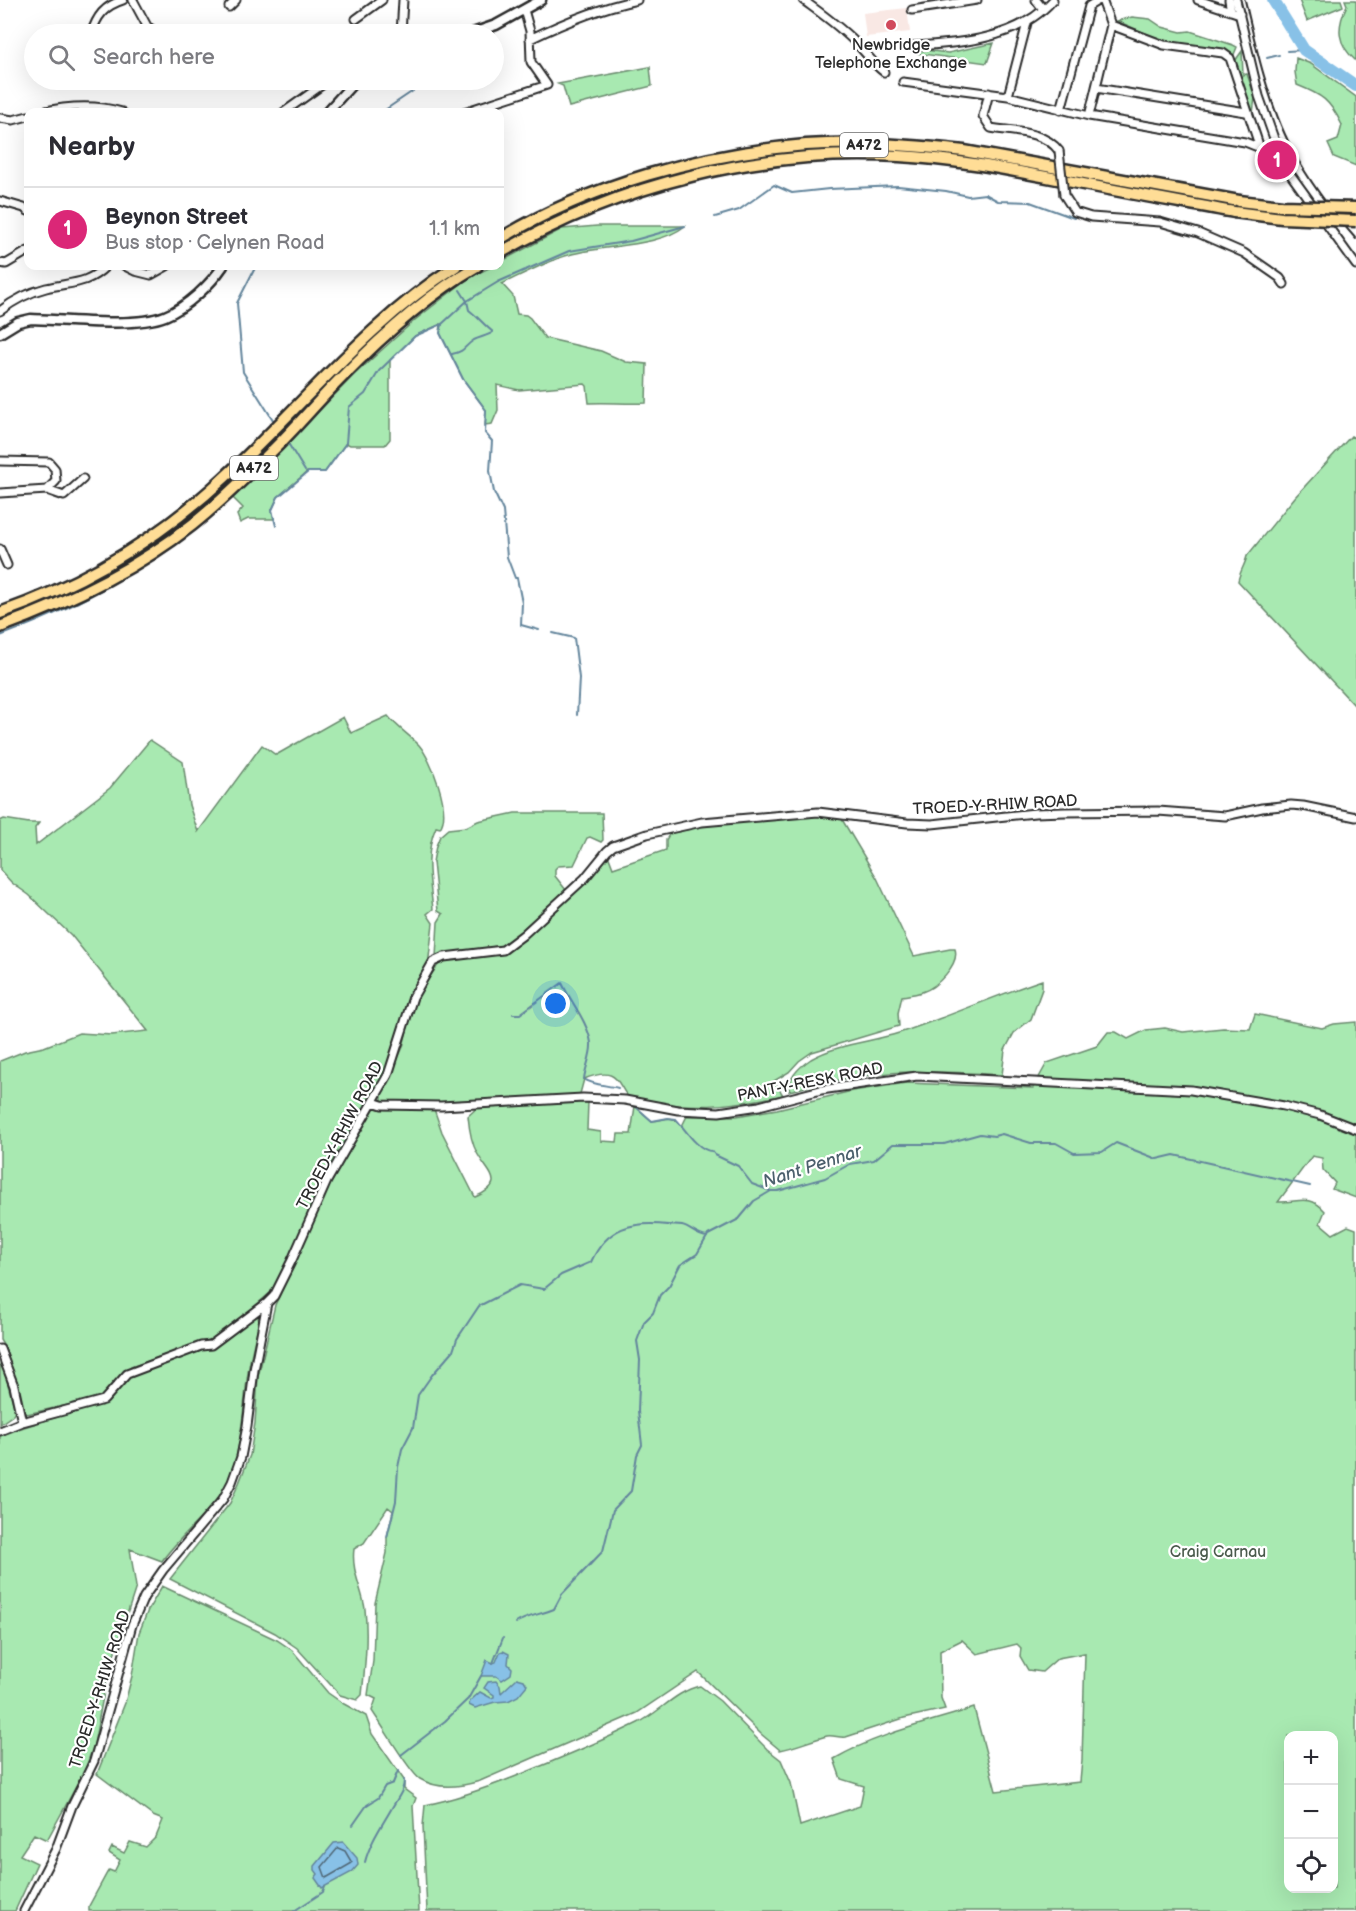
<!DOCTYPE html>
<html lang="en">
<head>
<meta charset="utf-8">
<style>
	:root { --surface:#fff; --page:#f2f2f3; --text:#2b2b33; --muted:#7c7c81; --line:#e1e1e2; --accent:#db2777 }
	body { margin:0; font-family:"Balsamiq Sans",sans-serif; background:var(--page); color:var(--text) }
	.controls { position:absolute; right:18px; bottom:18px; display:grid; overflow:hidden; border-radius:12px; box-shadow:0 6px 24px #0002 }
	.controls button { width:54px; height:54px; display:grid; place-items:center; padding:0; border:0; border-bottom:2px solid var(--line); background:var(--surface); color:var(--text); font:30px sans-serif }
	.you { position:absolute; left:556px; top:1004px; width:21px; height:21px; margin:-15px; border:4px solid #fff; border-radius:50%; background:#1a73e8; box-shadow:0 0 0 9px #1a73e833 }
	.badge { display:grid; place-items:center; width:39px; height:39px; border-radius:50%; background:var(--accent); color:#fff; font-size:20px; font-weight:700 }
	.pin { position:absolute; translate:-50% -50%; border:3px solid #fff; box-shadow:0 2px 6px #0006 }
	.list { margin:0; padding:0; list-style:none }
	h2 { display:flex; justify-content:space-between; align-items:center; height:78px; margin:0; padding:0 24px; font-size:26px }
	h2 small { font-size:20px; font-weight:400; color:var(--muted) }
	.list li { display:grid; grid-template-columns:39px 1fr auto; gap:18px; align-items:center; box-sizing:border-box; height:84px; padding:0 24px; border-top:2px solid var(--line) }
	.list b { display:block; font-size:22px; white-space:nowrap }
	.list p { margin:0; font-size:20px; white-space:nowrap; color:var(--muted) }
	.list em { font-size:20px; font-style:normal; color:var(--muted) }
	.icon { flex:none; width:33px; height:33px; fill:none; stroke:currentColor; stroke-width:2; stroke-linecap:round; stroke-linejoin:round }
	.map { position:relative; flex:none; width:1356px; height:1911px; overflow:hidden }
	.search { position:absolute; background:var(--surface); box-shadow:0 6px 24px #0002; left:24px; top:24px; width:480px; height:66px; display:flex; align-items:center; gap:15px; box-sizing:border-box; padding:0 21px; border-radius:33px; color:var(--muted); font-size:22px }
	.panel { position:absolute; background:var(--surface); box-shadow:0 6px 24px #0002; left:24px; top:108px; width:480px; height:162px; border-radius:12px }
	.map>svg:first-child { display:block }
	.built { fill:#f9e8e4 }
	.green { fill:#a8e9b1; stroke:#6a8a6e; stroke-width:1.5; fill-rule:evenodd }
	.water { fill:#88c1e7; stroke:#63859c; stroke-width:1.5 }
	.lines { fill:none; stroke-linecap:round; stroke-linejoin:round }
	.shore { stroke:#506776; stroke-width:1.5 }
	.stream { stroke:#63859c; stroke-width:2 }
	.river { stroke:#88c1e7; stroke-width:12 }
	.minor-casing { stroke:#2b2b2b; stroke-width:11 }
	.tertiary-casing { stroke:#2b2b2b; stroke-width:13 }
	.primary-casing { stroke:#2b2b2b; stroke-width:15 }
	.minor { stroke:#fff; stroke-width:7 }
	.tertiary { stroke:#fff; stroke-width:8 }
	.primary { stroke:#ffdd96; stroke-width:10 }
	.rail { stroke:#2b2b2b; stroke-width:2 }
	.minor-bridge-casing { stroke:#2b2b2b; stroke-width:11; stroke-linecap:butt }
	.primary-bridge-casing { stroke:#2b2b2b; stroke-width:15; stroke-linecap:butt }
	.minor-bridge { stroke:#fff; stroke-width:7 }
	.primary-bridge { stroke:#ffdd96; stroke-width:10 }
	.poi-dot { fill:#d1495b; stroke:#fff; stroke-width:2 }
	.labels { text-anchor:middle; stroke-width:4.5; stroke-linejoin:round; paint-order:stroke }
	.shield { fill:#fff; stroke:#6b6b6b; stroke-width:1.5 }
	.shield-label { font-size:15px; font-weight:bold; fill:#2b2b2b }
	.poi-label { font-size:16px; fill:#2b2b2b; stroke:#fff }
	.street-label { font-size:16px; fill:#2b2b2b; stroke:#fff }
	.park-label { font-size:16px; fill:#4a5a4c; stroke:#fff }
	.water-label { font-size:18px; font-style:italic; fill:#4c606d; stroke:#fff }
</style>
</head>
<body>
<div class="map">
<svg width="1356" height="1911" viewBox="0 0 1356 1911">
	<rect width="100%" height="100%" fill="#fff"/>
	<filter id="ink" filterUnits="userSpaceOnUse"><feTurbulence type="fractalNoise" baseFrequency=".0167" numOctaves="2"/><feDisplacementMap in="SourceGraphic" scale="12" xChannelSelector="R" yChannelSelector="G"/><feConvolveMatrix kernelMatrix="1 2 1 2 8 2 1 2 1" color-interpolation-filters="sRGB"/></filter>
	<g filter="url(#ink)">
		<path class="built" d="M 907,8 L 910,32 L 866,37 L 863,13 Z"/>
		<path class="green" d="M 1299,0 L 1341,0 L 1343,6 L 1307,21 Z
			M 1345,0 L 1356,0 L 1356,61 C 1337,44 1336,28 1347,5 Z
			M 1132,17 L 1150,19 L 1162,27 L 1181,32 L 1190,31 L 1233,45 L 1237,47 L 1233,57 L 1166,42 L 1117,21 Z
			M 994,43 L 987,63 L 915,53 L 917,49 L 948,53 Z
			M 1242,51 L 1243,75 L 1247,74 L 1255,97 L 1252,122 L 1235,61 Z
			M 1296,58 L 1311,64 L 1356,97 L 1356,166 L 1334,157 L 1328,144 L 1338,140 L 1342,125 C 1330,100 1322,95 1297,85 L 1295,72 Z
			M 650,67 L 652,86 L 569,107 L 563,86 L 558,84 Z
			M 597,226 L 685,226 C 656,249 600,244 565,256 C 544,263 523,274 502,284 L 513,296 L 517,314 L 526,315 L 530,318 L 545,338 L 601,351 L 626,362 L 647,364 L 646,403 C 626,404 608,402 589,403 L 587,386 L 585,384 L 519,390 L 497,385 L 498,410 L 492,424 L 485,425 L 486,410 L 463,379 L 440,333 L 441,324 L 415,336 L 390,360 L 390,439 L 385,445 L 350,445 L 346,443 L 325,472 L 307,472 L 278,497 L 272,510 L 274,519 L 248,519 L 240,523 L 237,515 L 243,508 L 232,497 L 259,473 L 354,375 L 415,320 L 470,277 L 493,266 L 500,266 L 500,262 L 562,229 Z
			M 1351,436 L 1356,439 L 1356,707 L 1238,581 C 1240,571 1245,565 1247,556 L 1295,497 Z
			M 388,716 C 397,727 409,735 419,745 C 431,759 452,811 440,828 L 436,827 C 424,853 430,882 433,909 L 427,914 L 433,923 L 428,966 L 385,1076 L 362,1117 L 277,1287 L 220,1336 L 131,1367 L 104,1397 L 27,1414 L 23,1413 L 5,1348 L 0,1340 L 0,1061 L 25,1051 L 44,1047 L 79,1033 L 112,1035 L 148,1031 L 71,935 L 29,895 L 12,883 L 0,870 L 0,821 L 4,819 L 29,823 L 39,823 L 35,828 L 36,845 L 110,788 L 150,740 L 183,762 L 189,805 L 198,832 L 262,745 L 276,755 L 343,717 L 351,733 Z
			M 515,813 L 602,813 L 603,840 L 601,842 L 590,837 L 587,838 L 574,865 L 558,866 L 555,869 L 555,876 L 566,890 L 505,945 L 453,952 L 436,957 L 438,922 L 443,914 L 438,911 L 433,862 L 436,846 L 440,836 L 448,829 L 466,827 L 478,821 Z
			M 810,815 L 840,816 L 877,878 L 914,956 L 950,949 L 955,949 C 960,964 936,988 922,992 C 916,994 908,995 902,996 L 898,1013 L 899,1026 L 812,1052 L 799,1061 L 789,1072 L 774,1081 L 783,1095 C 741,1104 702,1109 659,1103 C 652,1102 643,1103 636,1101 C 614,1094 627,1062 584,1079 L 580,1094 L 457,1102 L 382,1102 L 382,1094 L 403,1047 L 411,1014 L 418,994 L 438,965 L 447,960 L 504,953 L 577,891 L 608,855 L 613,868 L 666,850 L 666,840 L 670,833 L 705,826 Z
			M 1042,980 L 1042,989 L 1031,1019 L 1014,1033 L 1005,1050 L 1002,1075 C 972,1073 940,1071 909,1072 C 868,1073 829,1081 789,1091 C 788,1077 799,1067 811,1059 C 837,1044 871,1042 899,1033 C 948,1017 994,996 1042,980 Z
			M 1255,1014 L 1322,1028 L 1334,1024 L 1356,1022 L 1356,1198 L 1332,1189 L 1335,1183 L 1323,1170 L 1322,1158 L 1312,1156 L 1278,1202 C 1298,1203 1309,1193 1325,1211 L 1320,1223 L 1333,1234 L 1348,1226 L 1356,1229 L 1356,1911 L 427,1911 L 423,1826 L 425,1805 C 461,1798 495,1785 529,1771 C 566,1756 602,1741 638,1723 C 659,1713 676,1691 700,1686 L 720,1701 L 767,1749 L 781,1760 L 791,1783 L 800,1826 L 860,1806 L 864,1786 L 841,1779 L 834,1759 C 877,1734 927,1723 974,1708 L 996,1791 L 1080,1782 L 1082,1760 L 1085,1653 L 1058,1658 L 1042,1672 L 1028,1670 L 1020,1656 L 1021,1648 L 1017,1644 L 977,1654 L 962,1640 L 940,1651 L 941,1698 L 945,1709 L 904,1718 L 846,1737 C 839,1738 834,1735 827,1736 C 811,1740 796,1747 780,1750 L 761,1734 L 698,1672 L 637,1713 L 480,1781 C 460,1787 438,1790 420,1779 C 410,1773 384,1728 376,1717 L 372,1711 L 376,1699 L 368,1695 L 373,1661 L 375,1603 L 387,1553 L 387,1537 L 393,1511 L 388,1507 L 364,1543 L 354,1549 C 351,1571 362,1588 365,1609 C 368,1638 365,1666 362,1695 L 357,1700 L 340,1695 L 297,1648 L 275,1633 L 170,1579 L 230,1503 L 239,1483 L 250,1455 L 255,1423 L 258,1377 L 275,1305 L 304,1243 L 321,1200 L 375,1107 L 434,1109 L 442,1132 L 475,1197 C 507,1183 489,1175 477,1153 C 472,1144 469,1127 468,1116 L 478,1107 L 588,1102 L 587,1130 L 601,1132 L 601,1141 L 617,1142 L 618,1134 L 631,1134 L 635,1106 L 652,1121 C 666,1121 669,1112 682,1126 L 687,1116 L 737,1116 L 777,1109 L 852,1091 L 906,1083 L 1033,1088 L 1047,1063 L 1097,1046 L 1108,1032 L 1116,1032 L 1128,1039 L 1146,1030 L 1165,1028 L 1183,1032 L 1223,1028 L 1250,1029 ZM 1288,1736 L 1334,1736 L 1334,1888 L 1288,1888 Z
			M 257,1313 L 259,1321 C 255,1340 249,1361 247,1380 C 243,1412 241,1454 227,1483 C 214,1510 180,1535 162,1561 L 130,1549 L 136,1587 L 107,1676 L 94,1744 L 85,1770 L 47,1840 L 34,1834 L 20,1855 L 37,1863 L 15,1911 L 0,1911 L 0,1436 L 24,1427 L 106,1402 L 129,1375 L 201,1348 L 217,1346 Z
			M 0,1356 L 15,1410 L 13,1415 L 0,1424 Z
			M 162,1586 L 277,1640 L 292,1650 L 328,1693 L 344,1704 L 366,1716 L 372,1734 L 404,1780 L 404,1789 L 416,1798 L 413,1806 L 419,1911 L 89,1911 L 89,1906 L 107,1873 L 109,1870 L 114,1872 L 120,1860 L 109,1853 L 112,1847 L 124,1853 L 130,1842 L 146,1847 L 156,1837 L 163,1820 L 153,1816 L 97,1774 L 125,1703 L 132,1676 L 139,1633 L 148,1610 Z"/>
		<path class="water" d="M 503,1651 L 509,1654 L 508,1664 L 512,1668 L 511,1674 L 502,1680 L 496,1676 L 481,1676 L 487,1660 L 493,1663 L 496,1662 L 500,1652 Z
			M 517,1678 L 524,1680 L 527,1685 L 518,1696 L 508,1701 L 495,1702 L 475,1708 L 469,1705 L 470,1701 L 480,1692 L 491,1698 L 494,1697 L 494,1695 L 484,1688 L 488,1682 L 496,1681 L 500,1686 L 501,1693 Z
			M 343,1842 L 357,1858 L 358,1865 L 352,1872 L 322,1888 L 315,1878 L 318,1874 L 315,1870 L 315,1866 L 334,1843 Z"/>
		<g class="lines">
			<path class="shore" d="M 338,1848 L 345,1851 L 352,1863 L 326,1878 L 322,1867 Z"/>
			<path class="stream" d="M 1287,51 L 1304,50
				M 1267,58 L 1279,55
				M 382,112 L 413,91
				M 715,217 L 739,210 L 774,185 L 792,193 L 829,189 L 898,186 L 946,191 L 968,196 L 985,194 L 998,201 L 1030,202 L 1074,218
				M 256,266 L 237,303 L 243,372 L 275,423
				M 442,325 L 440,333 L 463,379 L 486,410 L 485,433 L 492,441 L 490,471 L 494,492 L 503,511 L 507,557 L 515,578 L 517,578 L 522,603 L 521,625 L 539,630
				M 452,354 C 466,351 463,347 474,340 C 480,337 488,336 493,332 C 484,325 478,317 469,310 L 467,301 L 460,290
				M 286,440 L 305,471
				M 276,526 L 272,510 L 278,497 L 308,472 L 325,472 L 346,443 L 349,407 L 365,394 L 379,371 L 415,336 L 442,324 L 467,301 L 498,282 L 569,251 L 631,241 L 685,226
				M 553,633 L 574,638 L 579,678 L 577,715
				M 0,636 C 46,619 91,598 132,572
				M 513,1014 L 520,1014 L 562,983 C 570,1001 588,1022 591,1043 C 592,1055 585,1068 584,1079 C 592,1085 607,1085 618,1088
				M 635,1106 L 652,1121 L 668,1118 L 676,1119 C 685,1129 698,1151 712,1151 L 715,1155 L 738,1166 L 752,1184 L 771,1191
				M 387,1537 L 396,1501 L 398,1467 L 402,1449 L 413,1428 L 418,1395 L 432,1375 L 453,1351 L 457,1339 L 479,1306 L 520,1285 L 544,1289 L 561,1275 L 591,1262 C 607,1227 632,1221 668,1225 C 672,1226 677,1225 682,1226 C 691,1228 695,1235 707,1237
				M 516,1623 C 526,1616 542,1614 554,1609 L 562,1594 L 603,1551 L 613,1510 L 631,1491 L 637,1455 L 642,1445 L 638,1411 L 640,1360 L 637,1341 L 644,1322 L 653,1313 L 660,1295 L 669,1286 L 680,1265 L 697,1254 L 708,1235 L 739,1219 L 754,1201 L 771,1191 L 778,1191 L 825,1178 L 850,1164 L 874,1160 L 893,1144 L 944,1144 L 980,1134 L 994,1136 L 1002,1134 L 1031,1143 L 1056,1143 L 1074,1153 L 1102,1152 L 1116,1143 L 1157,1159 L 1174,1155 L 1310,1186
				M 493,1663 L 503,1638
				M 401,1755 L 445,1721 L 468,1699 L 481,1676
				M 353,1825 L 367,1805 L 378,1798 L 385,1786 L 393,1783 L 398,1771
				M 365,1862 C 370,1842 383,1824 393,1806 C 398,1797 404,1791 404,1780
				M 294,1911 L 323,1892 L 325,1887"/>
			<path class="river" d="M 1273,0 L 1304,50 L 1356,86"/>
			<defs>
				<path id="minor" d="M 133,0 L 147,26 L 158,34
					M 803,0 C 822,14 841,27 858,45 C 867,54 873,64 884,72
					M 1036,0 L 1043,9
					M 1102,0 L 1111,25 L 1164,45 L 1223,53 L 1230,58 L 1260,148 L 1268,150 L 1276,147
					M 1198,0 L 1240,14
					M 1229,0 L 1231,11
					M 1236,0 L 1259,96 L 1283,164 L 1356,265
					M 229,7 L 236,0
					M 912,10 L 977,0
					M 356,19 L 382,0
					M 91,34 C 97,16 104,6 123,0
					M 401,34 L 403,0
					M 530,39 C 565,22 599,8 637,0
					M 911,46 C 960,44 1019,39 1053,0
					M 903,82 L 1008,96 L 1089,116 L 1245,142 L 1260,148
					M 1096,88 L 1246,112
					M 989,93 L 983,116 L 991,128 C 1014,132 1045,131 1059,151
					M 1008,96 L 1027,23
					M 1061,110 L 1089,6 L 1099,0
					M 41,112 C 67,106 96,104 122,112
					M 284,112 L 329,80
					M 464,112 L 547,85 L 531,62 L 530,31 L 524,10
					M 1089,116 L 1111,25
					M 0,118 L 13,120 L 28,116
					M 1064,195 L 1075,212 L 1091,217 L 1160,222 L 1198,233 L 1244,253 L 1280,278 L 1284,284
					M 0,201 L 24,208 L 28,211
					M 0,263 L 6,264 L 28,251
					M 125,266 L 135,271 L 151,275 L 167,266
					M 0,311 C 13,301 30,292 46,288 C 71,282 87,285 106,266
					M 0,461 L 49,462 L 55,469 L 56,481 L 47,490 L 0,493
					M 47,490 L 64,496 L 83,479
					M 0,549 L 7,565
					M 373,1102 L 382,1105 L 441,1106 L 583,1098 L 625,1100 L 678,1110 L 719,1112 L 759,1106 L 821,1090 L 917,1076 L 1191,1090 L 1284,1106 L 1320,1115 L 1356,1129
					M 0,1349 L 14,1386 L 22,1422
					M 0,1431 L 22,1422 L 104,1400 L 127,1374 L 201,1346 L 211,1345 L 267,1303
					M 24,1911 L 56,1849 L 72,1806 L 94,1761 L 132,1625 L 144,1597 L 163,1570 L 223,1499 L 232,1482 L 241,1457 L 247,1426 L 254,1370 L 267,1303 L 274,1296 L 292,1260 L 327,1181 L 388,1075 L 413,997 L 433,962 L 444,957 L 503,950 L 523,935 L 585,878 L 607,851 L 613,846 L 647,834 L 702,822 L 818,812 L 907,823 L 932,824 L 1035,813 L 1065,812 L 1158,811 L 1225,816 L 1262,808 L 1291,805 L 1303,806 L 1356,817"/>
				<path id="tertiary" d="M 470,34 L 496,25 L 541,0
					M 327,112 L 356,80
					M 0,333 L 18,322 L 31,319 C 65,320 135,328 165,316 C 187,307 210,285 223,266"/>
				<path id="primary" d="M 500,239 C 591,184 700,154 806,145 C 858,141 913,145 964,151 L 1239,201
					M 500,253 C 620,184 760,148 899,156 C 958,159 1015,171 1073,182 C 1127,193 1180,202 1234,212
					M 0,613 C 83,584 160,538 225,477 C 302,406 367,323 456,266
					M 0,627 C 68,602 135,570 192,525 C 220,503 247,476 272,451 C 296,428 317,402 341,378 C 382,336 427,295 477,266"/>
			</defs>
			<use href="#minor" class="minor-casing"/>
			<use href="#tertiary" class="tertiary-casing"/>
			<use href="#primary" class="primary-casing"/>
			<use href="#minor" class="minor"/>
			<use href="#tertiary" class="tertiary"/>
			<use href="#primary" class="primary"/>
			<path class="rail" d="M 1245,0 C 1256,48 1269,105 1292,149 C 1309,181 1332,212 1356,239"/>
			<defs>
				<path id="minor-bridge" d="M 1059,151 L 1064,195"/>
				<path id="primary-bridge" d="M 1239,201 L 1282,206 L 1356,208
					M 1234,212 L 1282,218 L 1356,221"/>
			</defs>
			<use href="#minor-bridge" class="minor-bridge-casing"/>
			<use href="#primary-bridge" class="primary-bridge-casing"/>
			<use href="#minor-bridge" class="minor-bridge"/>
			<use href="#primary-bridge" class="primary-bridge"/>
		</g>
	</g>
	<circle class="poi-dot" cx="891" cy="25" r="6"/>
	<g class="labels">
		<g class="shield">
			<rect x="840" y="133" width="48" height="24" rx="4.5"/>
			<rect x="230" y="456" width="48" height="24" rx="4.5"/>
		</g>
		<g class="shield-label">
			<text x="864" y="150">A472</text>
			<text x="254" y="473">A472</text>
		</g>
		<g class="poi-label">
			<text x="891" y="50">Newbridge<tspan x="891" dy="18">Telephone Exchange</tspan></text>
		</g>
		<g class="street-label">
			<text transform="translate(995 804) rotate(-3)" y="6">TROED-Y-RHIW ROAD</text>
			<text transform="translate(810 1081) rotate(-11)" y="6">PANT-Y-RESK ROAD</text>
			<text transform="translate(339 1135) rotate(-62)" y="6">TROED-Y-RHIW ROAD</text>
			<text transform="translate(99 1689) rotate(-72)" y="6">TROED-Y-RHIW ROAD</text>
		</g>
		<g class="park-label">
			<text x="1218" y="1557">Craig Carnau</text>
		</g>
		<g class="water-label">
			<text transform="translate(812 1166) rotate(-18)" y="6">Nant Pennar</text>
		</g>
	</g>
</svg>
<div class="controls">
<button>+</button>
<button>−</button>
<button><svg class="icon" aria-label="locate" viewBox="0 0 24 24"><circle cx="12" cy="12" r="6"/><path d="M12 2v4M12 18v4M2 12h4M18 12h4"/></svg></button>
</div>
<div class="you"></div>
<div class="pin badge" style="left:1277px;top:160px">1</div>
<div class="search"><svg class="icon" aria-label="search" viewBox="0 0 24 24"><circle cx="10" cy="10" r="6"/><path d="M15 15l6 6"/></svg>Search here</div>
<section class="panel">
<h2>Nearby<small></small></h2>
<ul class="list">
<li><span class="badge">1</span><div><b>Beynon Street</b><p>Bus stop · Celynen Road</p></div><em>1.1 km</em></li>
</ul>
</section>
</div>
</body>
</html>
